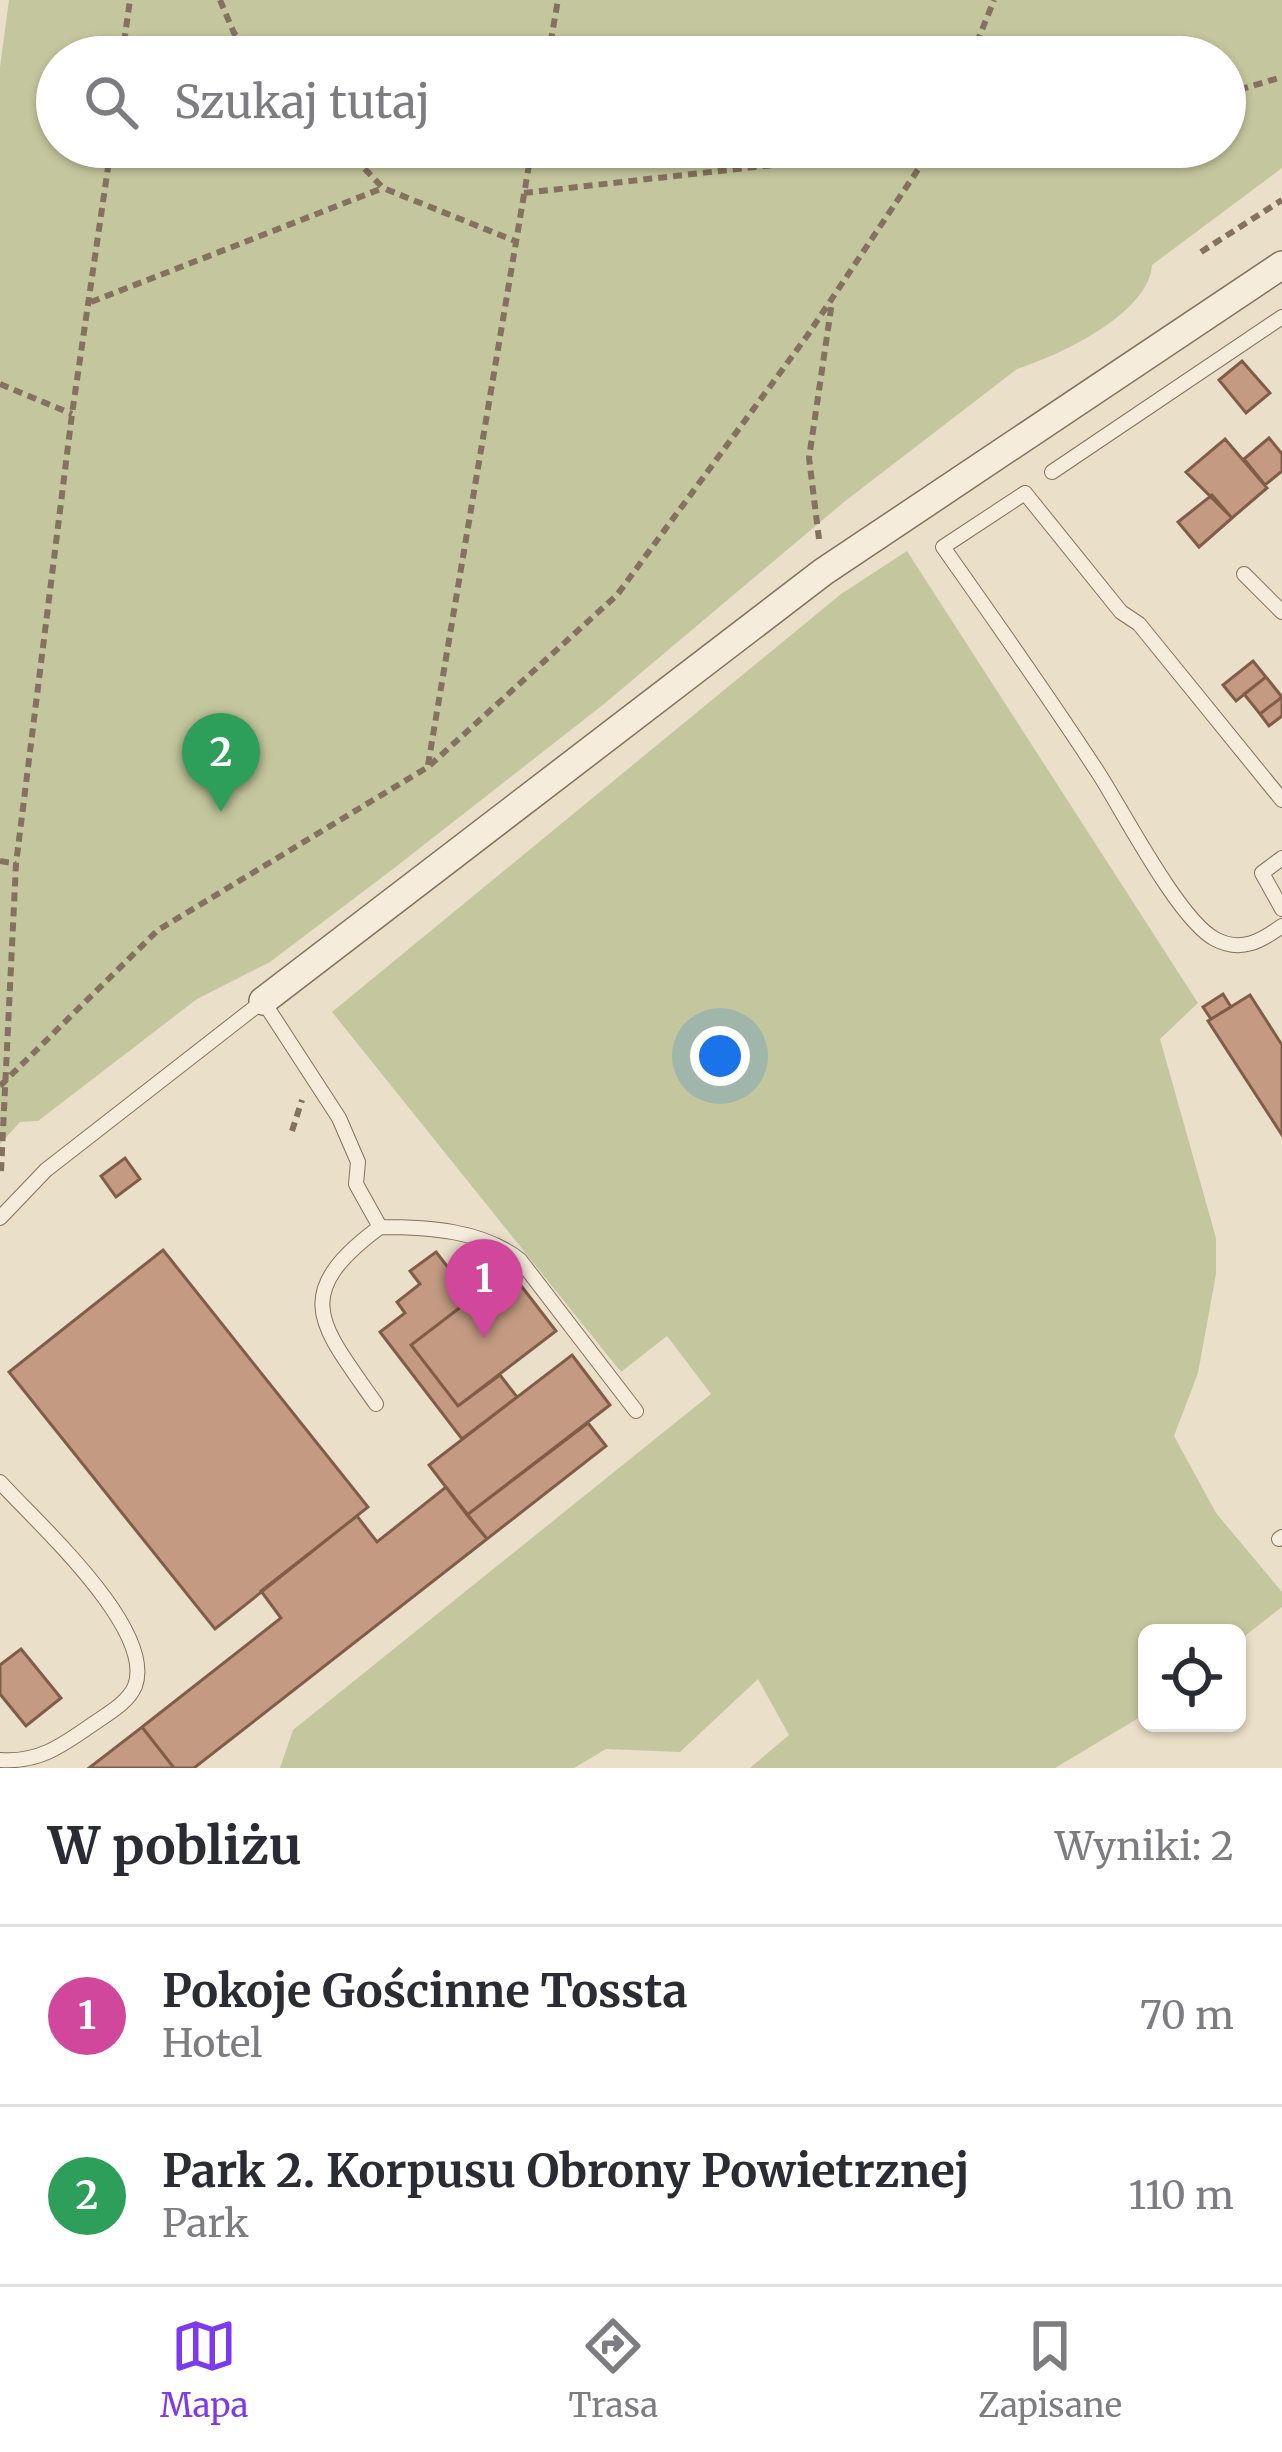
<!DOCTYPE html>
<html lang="pl">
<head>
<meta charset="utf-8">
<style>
	:root { --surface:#fff; --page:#f2f2f3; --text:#2b2b33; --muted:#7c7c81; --line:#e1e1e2; --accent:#7c3aed }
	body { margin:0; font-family:Merriweather,serif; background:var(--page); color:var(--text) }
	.controls { position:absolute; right:36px; bottom:36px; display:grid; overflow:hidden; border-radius:18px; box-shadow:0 3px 9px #0004 }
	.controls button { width:108px; height:108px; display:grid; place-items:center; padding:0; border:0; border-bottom:3px solid var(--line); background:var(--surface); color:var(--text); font:60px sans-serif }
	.you { position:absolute; left:720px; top:1056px; width:42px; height:42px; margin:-30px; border:9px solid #fff; border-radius:50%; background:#1a73e8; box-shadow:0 0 0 18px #1a73e833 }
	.badge { display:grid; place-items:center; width:78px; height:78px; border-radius:50%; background:var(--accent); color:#fff; font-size:39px; font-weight:700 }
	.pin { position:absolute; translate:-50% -99px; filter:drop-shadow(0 3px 6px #0008) }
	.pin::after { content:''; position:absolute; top:63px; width:42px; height:36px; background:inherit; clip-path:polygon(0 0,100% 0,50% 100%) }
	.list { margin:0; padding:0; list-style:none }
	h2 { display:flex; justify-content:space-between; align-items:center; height:156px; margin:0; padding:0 48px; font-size:51px }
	h2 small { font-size:39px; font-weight:400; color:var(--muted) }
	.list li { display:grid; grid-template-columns:78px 1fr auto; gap:36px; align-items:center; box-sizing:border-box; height:180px; padding:0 48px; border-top:3px solid var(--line) }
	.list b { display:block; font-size:45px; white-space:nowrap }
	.list p { margin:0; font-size:39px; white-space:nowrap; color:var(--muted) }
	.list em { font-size:39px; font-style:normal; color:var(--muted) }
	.icon { flex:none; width:66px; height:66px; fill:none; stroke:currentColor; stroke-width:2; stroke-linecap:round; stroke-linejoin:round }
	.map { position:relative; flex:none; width:1282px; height:1768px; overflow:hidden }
	.search { position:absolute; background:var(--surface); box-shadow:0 3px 9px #0004; left:36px; right:36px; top:36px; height:132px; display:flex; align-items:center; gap:30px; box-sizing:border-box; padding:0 42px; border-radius:66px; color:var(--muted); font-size:45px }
	.sheet { height:516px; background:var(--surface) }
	nav { display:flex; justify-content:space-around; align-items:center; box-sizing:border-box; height:168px; border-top:3px solid var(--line); background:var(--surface); font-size:33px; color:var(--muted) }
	nav a { display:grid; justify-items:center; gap:6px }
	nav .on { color:var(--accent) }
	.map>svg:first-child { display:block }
	.green { fill:#c4c79d; fill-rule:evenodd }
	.building { fill:#c49b82; stroke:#815c48; stroke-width:3 }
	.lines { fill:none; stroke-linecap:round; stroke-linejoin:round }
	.lane-casing { stroke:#84715f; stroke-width:16 }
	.street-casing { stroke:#84715f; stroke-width:30 }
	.path { stroke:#84715f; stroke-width:6; stroke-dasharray:9 6; stroke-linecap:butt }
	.lane { stroke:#f5ecdb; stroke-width:14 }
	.street { stroke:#f5ecdb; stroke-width:27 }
</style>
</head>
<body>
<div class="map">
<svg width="1282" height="1768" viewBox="0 0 1282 1768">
	<rect width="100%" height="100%" fill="#eadfc8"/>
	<path class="green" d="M 9,0 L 1282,0 L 1282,168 L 1152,265 C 1149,314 1058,356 1017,369 L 844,502 L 604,704 L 393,869 L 270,962 L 197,999 L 38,1121 L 20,1122 L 0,1144 L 0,67 ZM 57,57 L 1225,57 L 1225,147 L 57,147 Z
		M 907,551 L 1198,1003 L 1160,1039 L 1216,1238 L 1216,1274 L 1198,1373 L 1174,1436 L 1216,1513 L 1282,1592 L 1282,1607 L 1237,1642 L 1237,1633 L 1147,1633 L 1147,1713 L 1055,1768 L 750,1768 L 789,1735 L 758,1679 L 680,1752 L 606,1749 L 574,1768 L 280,1768 L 293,1730 L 711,1394 L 667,1336 L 621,1372 L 332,1012 L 841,594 Z"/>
	<path class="building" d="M 1242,361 L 1270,393 L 1246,413 L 1219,380 Z
		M 1269,438 L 1282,454 L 1282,471 L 1265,485 L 1244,459 Z
		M 1225,439 L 1267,488 L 1232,518 L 1186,472 Z
		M 1212,495 L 1232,518 L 1199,547 L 1178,522 Z
		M 1253,661 L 1266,677 L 1236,701 L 1223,685 Z
		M 1266,677 L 1282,697 L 1260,714 L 1244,694 Z
		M 1282,697 L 1282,716 L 1269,726 L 1260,714 Z
		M 1223,994 L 1231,1007 L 1211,1019 L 1203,1007 Z
		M 1250,995 L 1282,1045 L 1282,1135 L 1208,1021 Z
		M 125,1158 L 140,1179 L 116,1197 L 101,1176 Z
		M 163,1250 L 368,1507 L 215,1629 L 9,1372 Z
		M 436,1252 L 454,1275 L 477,1257 L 495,1281 L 411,1345 L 458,1406 L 500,1375 L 517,1397 L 462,1439 L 380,1332 L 405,1313 L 397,1302 L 420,1284 L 410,1271 Z
		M 509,1270 L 556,1331 L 458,1406 L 411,1345 Z
		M 572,1355 L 610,1405 L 467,1515 L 429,1465 Z
		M 588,1423 L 606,1446 L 487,1539 L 467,1515 Z
		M 446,1487 L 487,1539 L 194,1768 L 174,1768 L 142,1727 L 281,1618 L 261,1591 L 357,1516 L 377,1542 Z
		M 21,1649 L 61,1698 L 26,1726 L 0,1694 L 0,1665 Z
		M 142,1727 L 174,1768 L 89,1768 Z"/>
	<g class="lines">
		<defs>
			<path id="lane" d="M 1052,472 L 1282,317
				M 1244,574 L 1282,612
				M 1282,800 L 1139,624 L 1121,612 L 1025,493 L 943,547 C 996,622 1049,697 1099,774 C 1124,813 1179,920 1215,939 C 1241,953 1261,941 1282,926
				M 1282,858 L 1262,873 L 1282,909
				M 0,1218 L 46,1170 L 263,1001 L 339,1118 L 358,1162 L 356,1184 L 380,1227 C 288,1295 321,1325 376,1404
				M 380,1227 C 428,1227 482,1230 520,1260 L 636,1411
				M 0,1482 C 37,1523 156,1629 135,1686 C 128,1703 107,1714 93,1724 C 63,1745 39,1763 0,1760
				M 1279,1539 L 1282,1537"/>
			<path id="street" d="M 263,1001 L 823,572 L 1282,265"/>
		</defs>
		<use href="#lane" class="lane-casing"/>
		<use href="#street" class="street-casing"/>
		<path class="path" d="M 220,0 L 234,33 L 257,57
			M 122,57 L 130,0
			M 548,57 L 558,0
			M 971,57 L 994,0
			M 1225,94 L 1282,77
			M 344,147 L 383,188 L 515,241
			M 524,193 L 933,147
			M 1201,252 L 1282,200
			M 91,302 L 383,188
			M 0,384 L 72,414
			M 819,539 L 809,458 L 832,302
			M 428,765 L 532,147
			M 0,861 L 16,864
			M 0,1086 L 158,930 L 428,767 L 617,595 L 807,336 L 933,147
			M 292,1131 L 302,1100
			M 1,1171 L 16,864 L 72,414 L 111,147"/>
		<use href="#lane" class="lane"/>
		<use href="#street" class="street"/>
	</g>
</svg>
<div class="controls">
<button><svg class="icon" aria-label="locate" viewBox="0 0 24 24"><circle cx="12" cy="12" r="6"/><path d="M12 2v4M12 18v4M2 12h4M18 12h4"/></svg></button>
</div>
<div class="you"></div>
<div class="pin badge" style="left:484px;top:1338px;background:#d1479c">1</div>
<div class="pin badge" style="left:221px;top:812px;background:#2e9e5b">2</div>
<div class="search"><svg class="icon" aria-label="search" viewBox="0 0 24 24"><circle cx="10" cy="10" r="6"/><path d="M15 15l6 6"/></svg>Szukaj tutaj</div>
</div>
<section class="sheet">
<h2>W pobliżu<small>Wyniki: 2</small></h2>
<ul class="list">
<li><span class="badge" style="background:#d1479c">1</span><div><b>Pokoje Gościnne Tossta</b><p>Hotel</p></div><em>70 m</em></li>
<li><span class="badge" style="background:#2e9e5b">2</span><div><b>Park 2. Korpusu Obrony Powietrznej</b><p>Park</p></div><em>110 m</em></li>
</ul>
</section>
<nav>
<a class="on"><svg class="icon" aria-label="map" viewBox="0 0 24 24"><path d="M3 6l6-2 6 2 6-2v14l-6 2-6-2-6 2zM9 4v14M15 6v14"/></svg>Mapa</a>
<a><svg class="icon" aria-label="directions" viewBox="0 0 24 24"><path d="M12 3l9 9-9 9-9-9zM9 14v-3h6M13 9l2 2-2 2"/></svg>Trasa</a>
<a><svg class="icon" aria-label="saved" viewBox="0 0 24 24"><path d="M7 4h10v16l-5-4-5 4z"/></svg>Zapisane</a>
</nav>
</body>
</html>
